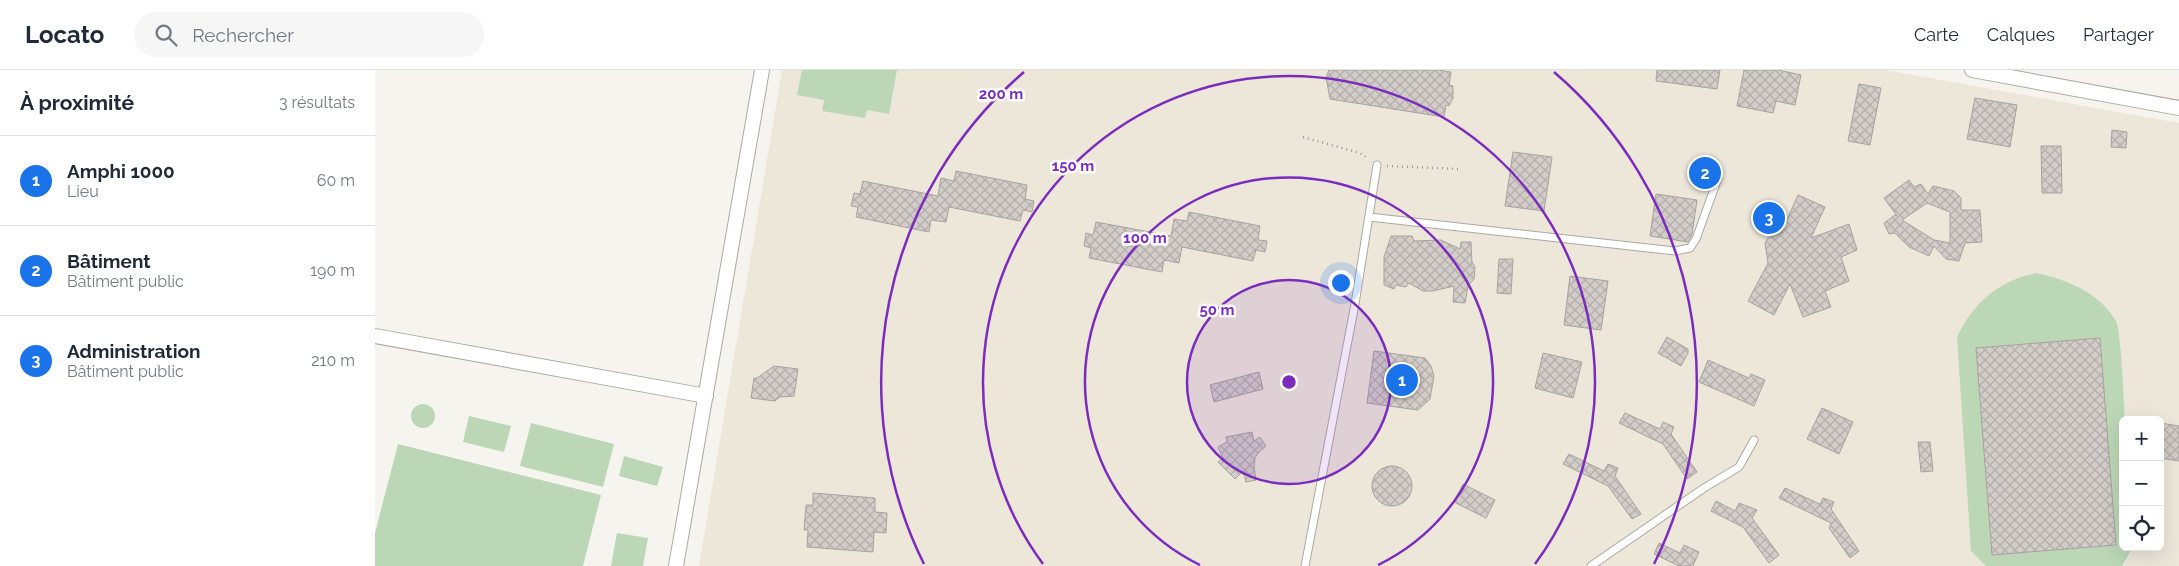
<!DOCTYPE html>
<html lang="fr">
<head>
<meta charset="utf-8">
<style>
	:root { --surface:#fff; --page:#f6f6f7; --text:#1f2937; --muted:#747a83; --line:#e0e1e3; --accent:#1a73e8 }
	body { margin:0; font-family:Raleway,sans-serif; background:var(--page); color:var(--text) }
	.controls { position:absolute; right:15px; bottom:15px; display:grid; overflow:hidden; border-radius:8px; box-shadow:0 5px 20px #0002 }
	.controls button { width:45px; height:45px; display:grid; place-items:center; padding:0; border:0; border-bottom:1px solid var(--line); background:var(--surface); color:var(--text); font:25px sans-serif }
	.you { position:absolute; left:965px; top:212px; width:18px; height:18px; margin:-12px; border:4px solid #fff; border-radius:50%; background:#1a73e8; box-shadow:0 0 0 8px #1a73e833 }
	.badge { display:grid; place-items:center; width:32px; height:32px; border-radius:50%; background:var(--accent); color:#fff; font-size:16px; font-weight:700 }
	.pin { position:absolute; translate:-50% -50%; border:2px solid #fff; box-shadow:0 1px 5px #0006 }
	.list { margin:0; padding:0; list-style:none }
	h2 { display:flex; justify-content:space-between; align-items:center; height:65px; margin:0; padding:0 20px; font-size:21px }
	h2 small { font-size:16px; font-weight:400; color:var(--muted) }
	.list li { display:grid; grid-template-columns:32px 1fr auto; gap:15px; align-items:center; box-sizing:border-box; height:90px; padding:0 20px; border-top:1px solid var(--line) }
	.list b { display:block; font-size:19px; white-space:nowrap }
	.list p { margin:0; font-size:16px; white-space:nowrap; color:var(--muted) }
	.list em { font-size:16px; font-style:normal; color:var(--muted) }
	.icon { flex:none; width:28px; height:28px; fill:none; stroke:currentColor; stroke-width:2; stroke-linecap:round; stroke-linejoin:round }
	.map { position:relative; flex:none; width:1804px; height:496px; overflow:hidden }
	header { display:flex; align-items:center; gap:30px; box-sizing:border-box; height:70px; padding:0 25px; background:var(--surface); border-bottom:1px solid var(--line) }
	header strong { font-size:24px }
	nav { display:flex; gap:28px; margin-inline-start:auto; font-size:18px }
	.search { width:350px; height:45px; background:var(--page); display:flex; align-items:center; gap:12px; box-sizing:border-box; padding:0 18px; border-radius:28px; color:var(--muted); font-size:19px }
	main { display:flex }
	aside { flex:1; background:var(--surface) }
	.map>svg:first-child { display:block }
	.built { fill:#ede7da; fill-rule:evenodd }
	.garden { fill:#bbd7b6 }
	.building { fill:url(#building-cross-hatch); stroke:#a8a29f; fill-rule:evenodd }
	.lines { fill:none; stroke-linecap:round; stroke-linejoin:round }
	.lane-casing { stroke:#aca9a4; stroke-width:9 }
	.street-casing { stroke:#aca9a4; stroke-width:16 }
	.path { stroke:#9a9994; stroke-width:2.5; stroke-dasharray:1 4; stroke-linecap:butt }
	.lane { stroke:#fff; stroke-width:7 }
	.street { stroke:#fff; stroke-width:14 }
	.ring { fill:none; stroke:#7b2cbf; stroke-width:2.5 }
	.centre { fill:#7b2cbf; stroke:#fff; stroke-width:2.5 }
	.ring-label { font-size:15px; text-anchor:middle; font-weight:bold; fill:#7b2cbf; stroke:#fff; stroke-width:5; stroke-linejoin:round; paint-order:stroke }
</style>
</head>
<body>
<header>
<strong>Locato</strong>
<div class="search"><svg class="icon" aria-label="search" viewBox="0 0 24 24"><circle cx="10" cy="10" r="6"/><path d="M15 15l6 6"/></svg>Rechercher</div>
<nav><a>Carte</a><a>Calques</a><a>Partager</a></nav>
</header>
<main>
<aside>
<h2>À proximité<small>3 résultats</small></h2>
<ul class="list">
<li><span class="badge">1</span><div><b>Amphi 1000</b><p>Lieu</p></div><em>60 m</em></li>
<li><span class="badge">2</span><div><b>Bâtiment</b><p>Bâtiment public</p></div><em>190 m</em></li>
<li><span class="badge">3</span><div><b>Administration</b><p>Bâtiment public</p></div><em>210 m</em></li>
</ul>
</aside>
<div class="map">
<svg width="1804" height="496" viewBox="0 0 1804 496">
	<defs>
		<pattern id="building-cross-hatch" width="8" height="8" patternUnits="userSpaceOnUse" patternTransform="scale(1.25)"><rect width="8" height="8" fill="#d3cdc9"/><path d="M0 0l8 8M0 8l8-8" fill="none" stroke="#b4afac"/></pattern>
	</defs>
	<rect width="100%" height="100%" fill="#f6f4ee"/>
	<path class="built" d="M 407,0 L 1511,0 L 1804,53 L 1804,496 L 324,496 ZM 1748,350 L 1785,350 L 1785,477 L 1748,477 Z"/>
	<path class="garden" d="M 427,0 L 522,0 L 514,44 L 492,40 L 490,48 L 447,41 L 449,30 L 422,25 Z
		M 1661,203 C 1691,209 1725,223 1741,251 C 1746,260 1749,334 1750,350 L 1748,350 L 1748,477 L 1758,477 L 1747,496 L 1611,496 L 1596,481 L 1582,267 C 1598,233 1623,211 1661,203 Z
		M36 346a12 12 0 1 1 24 0a12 12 0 1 1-24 0Z
		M 94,346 L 136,356 L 129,382 L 88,372 Z
		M 156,353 L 239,374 L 228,417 L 145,396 Z
		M 23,374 L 226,425 L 208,496 L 0,496 L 0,463 Z
		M 249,386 L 288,397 L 282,416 L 244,406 Z
		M 242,463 L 273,468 L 268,496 L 236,496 Z"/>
	<path class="building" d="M 954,0 L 1063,0 L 1076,2 L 1074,15 L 1078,16 L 1078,28 L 1074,36 L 1071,35 L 1069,47 L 955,29 L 951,7 Z
		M 1282,0 L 1345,0 L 1342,19 L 1281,11 Z
		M 1369,0 L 1403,0 L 1426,5 L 1420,35 L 1401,31 L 1398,43 L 1362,36 Z
		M 1484,14 L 1506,18 L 1495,75 L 1473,71 Z
		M 1600,28 L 1642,35 L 1635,77 L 1592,69 Z
		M 1737,60 L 1752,62 L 1751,78 L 1736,77 Z
		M 1666,76 L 1686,76 L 1687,123 L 1667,123 Z
		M 1138,82 L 1177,87 L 1169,141 L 1130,136 Z
		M 581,101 L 652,115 L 650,129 L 659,131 L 657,142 L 648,140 L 645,151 L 574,137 L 571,152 L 556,150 L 554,162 L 481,147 L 483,137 L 476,136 L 479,123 L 485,124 L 488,111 L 563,126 L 566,108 L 579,111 Z
		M 1534,110 L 1539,117 L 1546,114 L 1553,124 L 1558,116 L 1579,121 L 1586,128 L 1586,140 L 1605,140 L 1607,172 L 1590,173 L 1584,191 L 1571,189 L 1559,176 L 1554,186 L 1534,177 L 1520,163 L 1514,164 L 1509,153 L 1520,145 L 1522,146 L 1509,128 ZM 1552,133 L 1575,142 L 1575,173 L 1559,170 L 1527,150 Z
		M 1281,124 L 1322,130 L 1317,164 L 1313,172 L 1275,166 Z
		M 1423,125 L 1450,137 L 1436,168 L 1474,154 L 1482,180 L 1466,187 L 1474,211 L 1450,221 L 1456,237 L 1428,247 L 1415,214 L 1399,245 L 1373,231 L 1393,193 L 1390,173 L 1393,168 L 1406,163 Z
		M 814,142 L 885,156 L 883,170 L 892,171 L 890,182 L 881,180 L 878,191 L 807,177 L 804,193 L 789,190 L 787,202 L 714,188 L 716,178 L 709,176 L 711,163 L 718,165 L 721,152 L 796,166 L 799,149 L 812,151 Z
		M 1016,166 L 1037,166 L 1039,171 L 1066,170 L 1085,179 L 1086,172 L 1096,172 L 1097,192 L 1100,197 L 1099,209 L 1093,216 L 1090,233 L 1078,232 L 1079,216 L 1058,221 L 1048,221 L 1034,213 L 1031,217 L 1021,215 L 1019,219 L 1009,215 L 1009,187 Z
		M 1124,189 L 1138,189 L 1136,224 L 1122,223 Z
		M 1195,206 L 1233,211 L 1226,260 L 1189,255 Z
		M 1292,267 L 1313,279 L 1313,283 L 1306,296 L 1283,283 Z
		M 1725,268 L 1741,475 L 1617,485 L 1601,278 Z
		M 999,281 L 1050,288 L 1056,296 L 1059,306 L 1055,329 L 1043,340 L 992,333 Z
		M 1168,283 L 1207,292 L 1198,328 L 1160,318 Z
		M 1333,290 L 1374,308 L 1376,304 L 1390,310 L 1379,336 L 1324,312 Z
		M 399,296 L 423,299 L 419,326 L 405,327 L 400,331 L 376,328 L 379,308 L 382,308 Z
		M 884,302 L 888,319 L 839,332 L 835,315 Z
		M 1447,338 L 1478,352 L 1464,384 L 1432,369 Z
		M 1250,343 L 1285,359 L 1288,352 L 1299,357 L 1296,364 L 1322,402 L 1312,409 L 1288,374 L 1244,353 Z
		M 1785,353 L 1804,356 L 1804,391 L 1785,388 Z
		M 877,362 L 879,371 L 885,367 L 891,376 L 883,383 L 880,388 L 879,397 L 881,410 L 871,412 L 868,401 L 860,409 L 843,392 L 848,388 L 843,377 L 852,372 L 851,367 Z
		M 1543,372 L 1555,372 L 1558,401 L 1546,402 Z
		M 1194,384 L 1229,401 L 1233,394 L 1243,398 L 1240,406 L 1266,444 L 1257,449 L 1233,416 L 1188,394 Z
		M997 416a20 20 0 1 1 40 0a20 20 0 1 1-40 0Z
		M 1088,414 L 1120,430 L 1111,448 L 1079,432 Z
		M 1410,418 L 1445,434 L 1448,428 L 1459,432 L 1456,439 L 1484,481 L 1475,488 L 1454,458 L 1456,453 L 1404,428 Z
		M 438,423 L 500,428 L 500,442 L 512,443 L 511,463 L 499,462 L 498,482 L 432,477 L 433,460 L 429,460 L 431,435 L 438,435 Z
		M 1341,431 L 1360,441 L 1364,433 L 1382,440 L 1377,448 L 1404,485 L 1394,493 L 1368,457 L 1336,441 Z
		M 1284,473 L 1305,483 L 1309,475 L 1324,482 L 1318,496 L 1304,496 L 1279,484 Z"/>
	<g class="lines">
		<defs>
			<path id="lane" d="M 994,147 L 1300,181 L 1315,178 L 1321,169 L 1343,108
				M 930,496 L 980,234 L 1002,95
				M 1216,496 L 1329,418 L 1364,397 L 1379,370"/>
			<path id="street" d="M 1597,0 L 1804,38
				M 0,266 L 331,326
				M 301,496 L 387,0"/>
		</defs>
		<use href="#lane" class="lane-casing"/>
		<use href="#street" class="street-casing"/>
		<path class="path" d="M 928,67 L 985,83 L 994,89
			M 1012,96 L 1083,99"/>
		<use href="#lane" class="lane"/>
		<use href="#street" class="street"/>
	</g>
	<circle cx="914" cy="312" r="102" fill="#7b2cbf" fill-opacity=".12"/>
	<g class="ring">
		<circle cx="914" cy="312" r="102"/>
		<path d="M825 495A204 204 0 1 1 1003 495"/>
		<path d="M668 494A306 306 0 1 1 1160 494"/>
		<path d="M549 494A408 408 0 0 1 649 2M1179 2A408 408 0 0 1 1279 494"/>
	</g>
	<circle cx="914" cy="312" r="8" class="centre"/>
	<g class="ring-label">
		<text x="626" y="29">200 m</text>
		<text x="698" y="101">150 m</text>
		<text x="770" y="173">100 m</text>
		<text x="842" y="245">50 m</text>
	</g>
</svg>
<div class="controls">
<button>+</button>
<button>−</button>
<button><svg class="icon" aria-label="locate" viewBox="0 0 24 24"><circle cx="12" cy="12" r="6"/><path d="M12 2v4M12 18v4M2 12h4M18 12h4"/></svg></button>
</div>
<div class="you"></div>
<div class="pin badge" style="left:1027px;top:310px">1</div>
<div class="pin badge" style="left:1330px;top:103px">2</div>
<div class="pin badge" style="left:1394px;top:148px">3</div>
</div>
</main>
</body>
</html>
